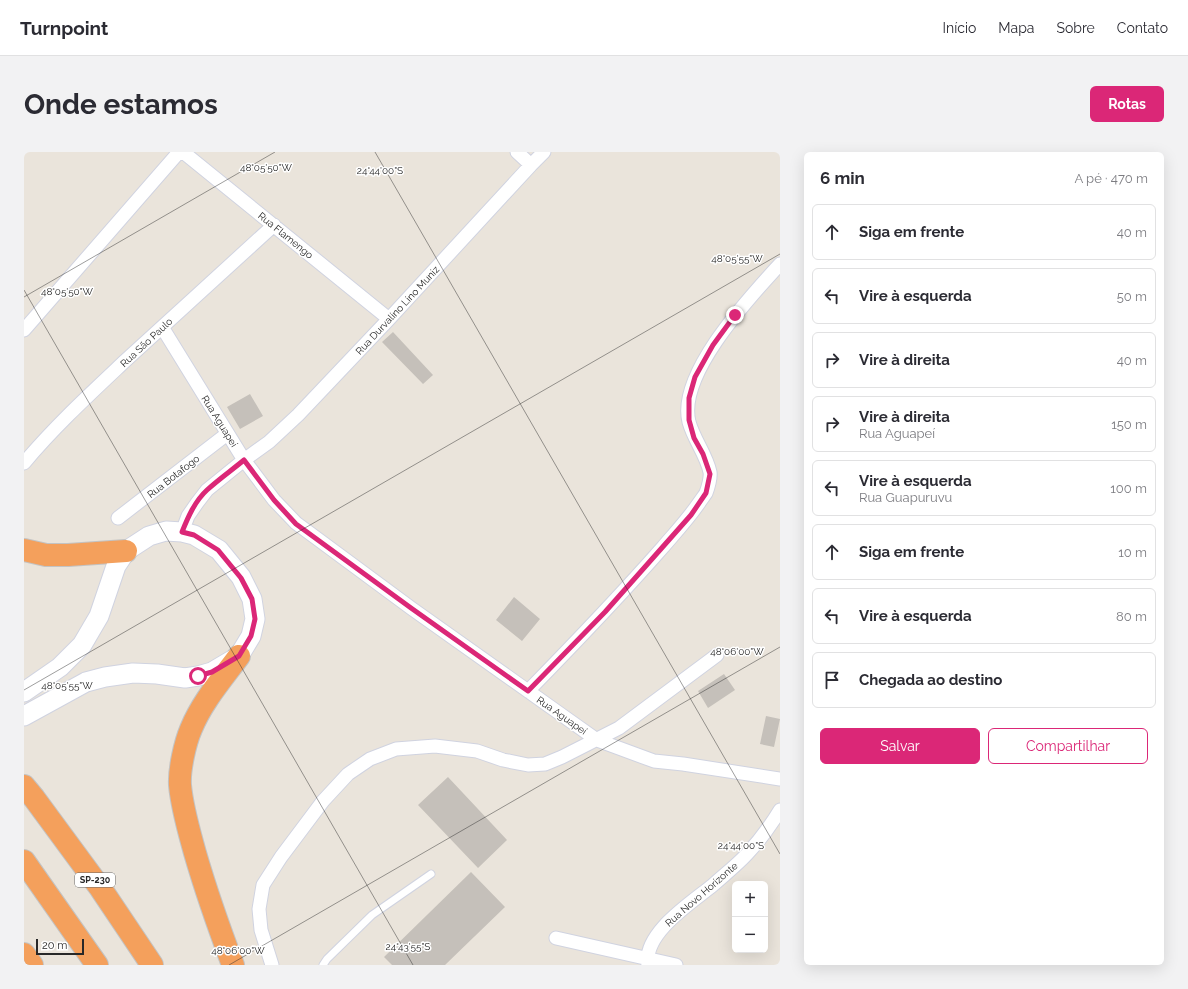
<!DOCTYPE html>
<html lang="pt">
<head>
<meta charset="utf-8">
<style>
	:root { --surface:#fff; --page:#f2f2f3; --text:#2b2b33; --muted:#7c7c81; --line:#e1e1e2; --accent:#db2777 }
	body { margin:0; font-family:Raleway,sans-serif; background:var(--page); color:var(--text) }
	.controls { position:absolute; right:12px; bottom:12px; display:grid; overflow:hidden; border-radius:6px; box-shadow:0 4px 16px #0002 }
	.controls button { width:36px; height:36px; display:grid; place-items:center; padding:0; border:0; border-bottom:1px solid var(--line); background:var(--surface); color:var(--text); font:20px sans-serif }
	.scale { position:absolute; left:12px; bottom:10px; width:48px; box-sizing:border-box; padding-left:4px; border:2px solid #282828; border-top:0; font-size:11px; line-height:14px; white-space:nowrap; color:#282828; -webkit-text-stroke:3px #fff; paint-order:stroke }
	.stop { position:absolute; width:12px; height:12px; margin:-9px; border:3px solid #db2777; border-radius:50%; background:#fff }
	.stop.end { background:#db2777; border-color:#fff; box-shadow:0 1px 4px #0008 }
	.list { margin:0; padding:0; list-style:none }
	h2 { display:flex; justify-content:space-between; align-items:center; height:52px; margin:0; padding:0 16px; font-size:17px }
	h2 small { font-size:13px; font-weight:400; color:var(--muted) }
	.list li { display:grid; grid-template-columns:26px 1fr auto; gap:12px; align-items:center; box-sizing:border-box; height:56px; margin:0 8px 8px; padding:0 8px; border:1px solid var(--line); border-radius:6px }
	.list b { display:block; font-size:15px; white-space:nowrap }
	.list p { margin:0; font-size:13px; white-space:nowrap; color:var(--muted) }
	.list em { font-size:13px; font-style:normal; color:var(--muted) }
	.actions { display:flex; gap:8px; padding:12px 16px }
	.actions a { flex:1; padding:9px 0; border:1px solid var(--accent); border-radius:6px; text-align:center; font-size:14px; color:var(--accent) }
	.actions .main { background:var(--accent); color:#fff }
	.icon { flex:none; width:22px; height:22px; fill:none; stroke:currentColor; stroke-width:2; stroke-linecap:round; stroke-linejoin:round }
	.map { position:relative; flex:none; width:756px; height:813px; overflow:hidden; border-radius:6px }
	header { display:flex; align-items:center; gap:24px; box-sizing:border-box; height:56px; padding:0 20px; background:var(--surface); border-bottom:1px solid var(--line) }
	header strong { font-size:19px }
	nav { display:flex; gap:22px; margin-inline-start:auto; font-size:14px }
	.intro { display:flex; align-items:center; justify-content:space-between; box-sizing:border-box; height:96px; padding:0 24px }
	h1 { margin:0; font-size:28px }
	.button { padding:10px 18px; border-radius:6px; background:var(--accent); color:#fff; font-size:14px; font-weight:700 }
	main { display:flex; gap:24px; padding:0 24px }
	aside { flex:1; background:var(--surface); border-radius:6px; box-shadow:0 4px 16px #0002 }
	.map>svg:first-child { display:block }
	.building { fill:#c5c0ba }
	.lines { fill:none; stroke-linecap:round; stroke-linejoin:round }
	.lane-casing { stroke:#d0d3e0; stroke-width:9 }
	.street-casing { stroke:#d0d3e0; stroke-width:15 }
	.secondary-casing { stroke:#d0d3e0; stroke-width:21 }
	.highway-casing { stroke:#c3c3c3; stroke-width:24 }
	.lane { stroke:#fff; stroke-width:7 }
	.street { stroke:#fff; stroke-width:13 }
	.secondary { stroke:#fff; stroke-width:19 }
	.highway { stroke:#f4a05c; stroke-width:22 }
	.route { stroke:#db2777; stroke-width:5 }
	.ticks { fill:none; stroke:#282828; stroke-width:1; stroke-opacity:0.45 }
	.labels { text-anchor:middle; stroke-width:3; stroke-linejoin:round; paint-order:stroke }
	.shield { fill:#fff; stroke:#686868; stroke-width:1 }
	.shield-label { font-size:9px; font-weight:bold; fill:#282828 }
	.street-label { font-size:10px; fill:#282828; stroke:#fff }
	.ticks-label { font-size:10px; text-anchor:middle; fill:#282828; stroke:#fff; stroke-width:3; stroke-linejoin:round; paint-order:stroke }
</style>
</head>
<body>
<header>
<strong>Turnpoint</strong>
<nav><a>Início</a><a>Mapa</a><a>Sobre</a><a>Contato</a></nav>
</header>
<div class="intro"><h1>Onde estamos</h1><a class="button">Rotas</a></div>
<main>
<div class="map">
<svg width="756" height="813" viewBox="0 0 756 813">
	<rect width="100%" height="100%" fill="#eae4db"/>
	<path class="building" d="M 369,180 L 409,223 L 399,232 L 358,190 Z
		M 226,242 L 239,264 L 216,277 L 203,255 Z
		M 490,445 L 516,467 L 498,489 L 472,468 Z
		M 700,522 L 711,538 L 684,556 L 674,539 Z
		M 742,564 L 756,567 L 750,595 L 736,592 Z
		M 424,625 L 483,688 L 454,716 L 394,653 Z
		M 447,720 L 481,755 L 421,813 L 368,813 L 360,805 Z"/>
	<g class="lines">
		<defs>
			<path id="lane" d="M 299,813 L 303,807 L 348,763 L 407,722"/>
			<path id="street" d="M 159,0 L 365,167
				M 493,0 L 507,13
				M 138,175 L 220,308 L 250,348 L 272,371 L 387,456 L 573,588 L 630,609 L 659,612 L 756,627
				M 0,178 L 155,0
				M 0,311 C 31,274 67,241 102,208 C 151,163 201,118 250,73
				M 94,366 L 203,282
				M 158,380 L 164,364 L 173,351 L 183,338 L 220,308 L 245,290 L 274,263 L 365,167 L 507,13 L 520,0
				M 504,539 C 550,492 595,445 639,395 C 651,381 664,367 675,351 C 677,348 680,344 682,341 C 684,336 687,325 686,320 C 682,302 670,288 665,270 C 653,222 726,145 756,112
				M 532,786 L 652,813
				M 248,813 L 237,778 L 235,757 L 239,733 L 257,705 L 299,649 L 324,622 L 346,607 L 372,597 L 411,594 L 453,599 L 479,608 L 504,613 L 521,612 L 538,605 L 595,576 L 693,503
				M 624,813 C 619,781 667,751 689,733 C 700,723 713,713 723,702 C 735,689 747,673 756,658"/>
			<path id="secondary" d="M 0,540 L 36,515 L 58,493 L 75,464 L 92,414 L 102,399 L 125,384 L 142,379 L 158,380 L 170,383 L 195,398 L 217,425 L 228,447 L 231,467 L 227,484 L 215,504 L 188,520 L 174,524 L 161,526 L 133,522 L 109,521 L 81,525 L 62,530 L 0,564"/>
			<path id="highway" d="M 0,398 L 22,403 L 44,403 L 102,399
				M 0,634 L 10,646 L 77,737 L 128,813
				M 0,709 L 73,813
				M 0,802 L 8,813
				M 209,813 C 195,776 182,739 171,701 C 165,679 158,656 156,633 C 155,618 161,591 167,577 C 178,550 198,527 215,504"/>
		</defs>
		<use href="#lane" class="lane-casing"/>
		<use href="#street" class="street-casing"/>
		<use href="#secondary" class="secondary-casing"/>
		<use href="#highway" class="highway-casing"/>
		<use href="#lane" class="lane"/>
		<use href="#street" class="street"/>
		<use href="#secondary" class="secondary"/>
		<use href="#highway" class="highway"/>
	</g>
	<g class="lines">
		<path class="route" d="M 174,524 L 188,520 L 215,504 L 227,484 L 231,467 L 228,447 L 217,426 L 194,398 L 170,383 L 158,380 C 164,365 171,349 183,338 C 195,327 208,318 220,308 L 250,348 L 272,372 L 387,456 L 504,539 L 581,460 L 667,363 L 682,341 L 686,322 L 679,302 L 670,286 L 665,268 L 665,246 L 671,225 L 689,193 L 711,163"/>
	</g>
	<path class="ticks" d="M 351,0 L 756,702M 0,138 L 389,813M 0,145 L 251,0M 0,538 L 756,102M 205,813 L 756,495"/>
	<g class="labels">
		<rect class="shield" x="51" y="721" width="40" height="14" rx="3"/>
		<g class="shield-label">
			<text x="71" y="731">SP-230</text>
		</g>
		<g class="street-label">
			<text transform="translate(262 83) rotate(39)" y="4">Rua Flamengo</text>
			<text transform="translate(373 158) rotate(-47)" y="4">Rua Durvalino Lino Muniz</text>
			<text transform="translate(122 190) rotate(-43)" y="4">Rua São Paulo</text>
			<text transform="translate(196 269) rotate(58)" y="4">Rua Aguapeí</text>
			<text transform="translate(149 324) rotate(-38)" y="4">Rua Botafogo</text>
			<text transform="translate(538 563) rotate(35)" y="4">Rua Aguapeí</text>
			<text transform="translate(677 742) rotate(-41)" y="4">Rua Novo Horizonte</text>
		</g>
	</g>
	<g class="ticks-label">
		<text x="242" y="19">48°05'50"W</text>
		<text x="356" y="22">24°44'00"S</text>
		<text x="713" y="110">48°05'55"W</text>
		<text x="43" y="143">48°05'50"W</text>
		<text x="713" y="503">48°06'00"W</text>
		<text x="43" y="537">48°05'55"W</text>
		<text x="717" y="697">24°44'00"S</text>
		<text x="384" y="798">24°43'55"S</text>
		<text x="214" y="802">48°06'00"W</text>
	</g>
</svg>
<div class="controls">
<button>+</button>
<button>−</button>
</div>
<div class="scale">20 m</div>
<div class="stop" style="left:174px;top:524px"></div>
<div class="stop end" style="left:711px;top:163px"></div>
</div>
<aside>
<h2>6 min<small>A pé · 470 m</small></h2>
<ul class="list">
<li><svg class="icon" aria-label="ahead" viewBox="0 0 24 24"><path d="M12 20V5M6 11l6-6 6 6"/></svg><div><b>Siga em frente</b></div><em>40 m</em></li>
<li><svg class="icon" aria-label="left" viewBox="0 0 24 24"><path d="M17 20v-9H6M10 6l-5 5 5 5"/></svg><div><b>Vire à esquerda</b></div><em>50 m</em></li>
<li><svg class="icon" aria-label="right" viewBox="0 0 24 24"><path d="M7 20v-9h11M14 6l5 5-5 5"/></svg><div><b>Vire à direita</b></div><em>40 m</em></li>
<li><svg class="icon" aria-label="right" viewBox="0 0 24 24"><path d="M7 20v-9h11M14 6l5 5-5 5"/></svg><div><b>Vire à direita</b><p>Rua Aguapeí</p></div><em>150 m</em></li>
<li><svg class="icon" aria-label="left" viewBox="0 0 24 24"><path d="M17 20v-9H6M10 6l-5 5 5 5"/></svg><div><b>Vire à esquerda</b><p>Rua Guapuruvu</p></div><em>100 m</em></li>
<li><svg class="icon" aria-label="ahead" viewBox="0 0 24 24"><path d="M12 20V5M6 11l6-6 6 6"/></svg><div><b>Siga em frente</b></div><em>10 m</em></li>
<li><svg class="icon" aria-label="left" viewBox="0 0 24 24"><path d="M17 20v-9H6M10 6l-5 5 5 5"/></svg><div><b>Vire à esquerda</b></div><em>80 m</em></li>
<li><svg class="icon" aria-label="arrive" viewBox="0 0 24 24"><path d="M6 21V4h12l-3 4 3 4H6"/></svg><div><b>Chegada ao destino</b></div></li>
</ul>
<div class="actions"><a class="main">Salvar</a><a>Compartilhar</a></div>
</aside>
</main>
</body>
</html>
